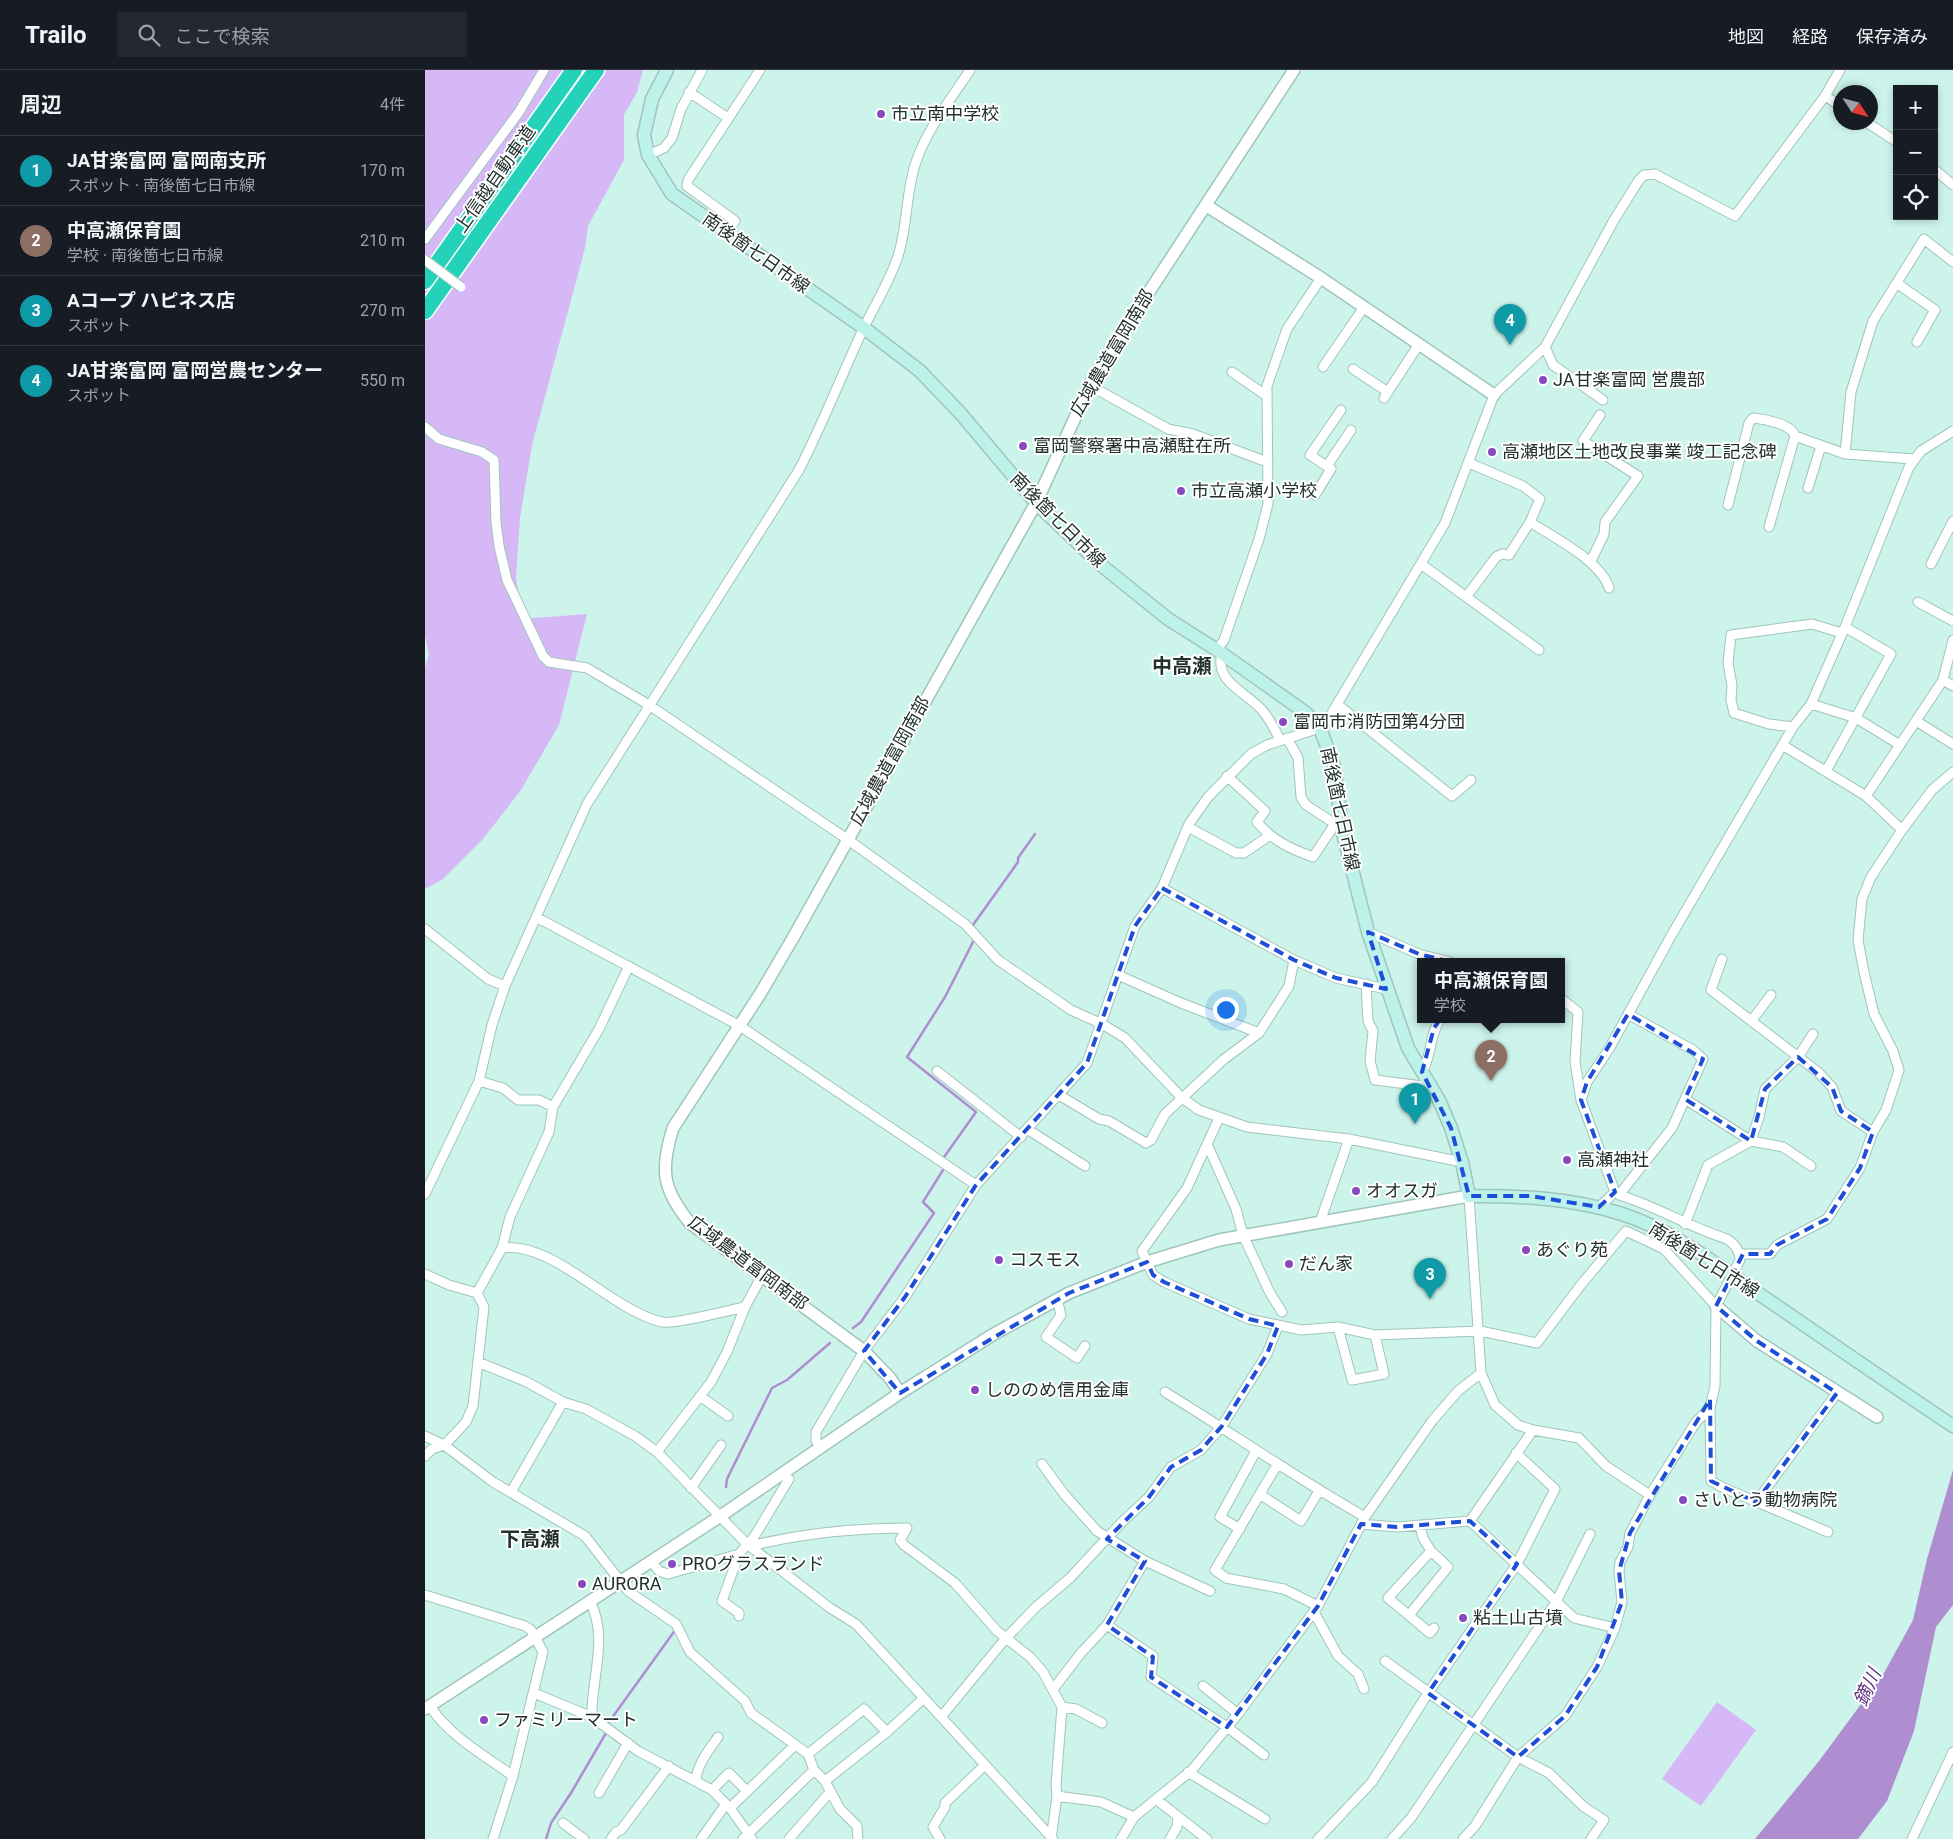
<!DOCTYPE html>
<html lang="ja">
<head>
<meta charset="utf-8">
<style>
	:root { --surface:#171b24; --page:#242831; --text:#f1f3f6; --muted:#9ea1a6; --line:#363941; --accent:#b45309 }
	body { margin:0; font-family:Roboto,"Noto Sans JP",sans-serif; background:var(--page); color:var(--text) }
	.controls { position:absolute; right:15px; top:15px; display:grid; overflow:hidden; border-radius:0px; box-shadow:0 2px 8px #0003 }
	.controls button { width:45px; height:45px; display:grid; place-items:center; padding:0; border:0; border-bottom:1px solid var(--line); background:var(--surface); color:var(--text); font:25px sans-serif }
	.compass { position:absolute; left:1408px; top:15px; width:45px; height:45px; border-radius:50%; background:var(--surface); box-shadow:0 2px 8px #0003; rotate:126deg }
	.you { position:absolute; left:800px; top:939px; width:18px; height:18px; margin:-12px; border:4px solid #fff; border-radius:50%; background:#1a73e8; box-shadow:0 0 0 8px #1a73e833 }
	.badge { display:grid; place-items:center; width:32px; height:32px; border-radius:50%; background:var(--accent); color:#fff; font-size:16px; font-weight:700 }
	.pin { position:absolute; translate:-50% -41px; filter:drop-shadow(0 1px 2px #0008) }
	.pin::after { content:''; position:absolute; top:26px; width:18px; height:15px; background:inherit; clip-path:polygon(0 0,100% 0,50% 100%) }
	.popup { position:absolute; left:992px; top:888px; width:148px; height:65px; box-sizing:border-box; display:grid; place-content:center; border-radius:0px; background:var(--surface); filter:drop-shadow(0 1px 4px #0005); font-size:16px; white-space:nowrap; color:var(--muted) }
	.popup b { font-size:19px; color:var(--text) }
	.popup::after { content:''; position:absolute; left:50%; top:100%; margin-left:-10px; border:10px solid transparent; border-top-color:var(--surface) }
	.list { margin:0; padding:0; list-style:none }
	h2 { display:flex; justify-content:space-between; align-items:center; height:65px; margin:0; padding:0 20px; font-size:21px }
	h2 small { font-size:16px; font-weight:400; color:var(--muted) }
	.list li { display:grid; grid-template-columns:32px 1fr auto; gap:15px; align-items:center; box-sizing:border-box; height:70px; padding:0 20px; border-top:1px solid var(--line) }
	.list b { display:block; font-size:19px; white-space:nowrap }
	.list p { margin:0; font-size:16px; white-space:nowrap; color:var(--muted) }
	.list em { font-size:16px; font-style:normal; color:var(--muted) }
	.icon { flex:none; width:28px; height:28px; fill:none; stroke:currentColor; stroke-width:2; stroke-linecap:round; stroke-linejoin:round }
	.map { position:relative; flex:none; width:1528px; height:1769px; overflow:hidden }
	header { display:flex; align-items:center; gap:30px; box-sizing:border-box; height:70px; padding:0 25px; background:var(--surface); border-bottom:1px solid var(--line) }
	header strong { font-size:24px }
	nav { display:flex; gap:28px; margin-inline-start:auto; font-size:18px }
	.search { width:350px; height:45px; background:var(--page); display:flex; align-items:center; gap:12px; box-sizing:border-box; padding:0 18px; border-radius:0px; color:var(--muted); font-size:19px }
	main { display:flex }
	aside { flex:1; background:var(--surface) }
	.map>svg:first-child { display:block }
	.green { fill:#d6b8f7 }
	.water { fill:#ae8ed1 }
	.lines { fill:none; stroke-linecap:round; stroke-linejoin:round }
	.stream { stroke:#ae8ed1; stroke-width:2.5 }
	.minor-casing { stroke:#9fc5bc; stroke-width:11 }
	.tertiary-casing { stroke:#9fc5bc; stroke-width:14 }
	.secondary-casing { stroke:#9fc5bc; stroke-width:15 }
	.motorway-casing { stroke:#fff; stroke-width:19 }
	.minor { stroke:#fff; stroke-width:9 }
	.tertiary { stroke:#fff; stroke-width:11 }
	.secondary { stroke:#bdf2ea; stroke-width:12 }
	.motorway { stroke:#23d2b9; stroke-width:16 }
	.minor-bridge-casing { stroke:#9fc5bc; stroke-width:11; stroke-linecap:butt }
	.minor-bridge { stroke:#fff; stroke-width:9 }
	.marked { fill:none; stroke:#1d4ed8; stroke-width:4; stroke-dasharray:10 6; stroke-linejoin:round }
	.poi-dot { fill:#8849bf; stroke:#fff; stroke-width:2 }
	.labels { text-anchor:middle; stroke-width:4; stroke-linejoin:round; paint-order:stroke }
	.poi-label { font-size:18px; fill:#22312d; stroke:#fff; text-anchor:start }
	.street-label { font-size:18px; fill:#22312d; stroke:#fff }
	.water-label { font-size:19px; font-style:italic; fill:#5c3181; stroke:#fff }
	.quarter-label { font-size:20px; font-weight:bold; fill:#22312d; stroke:#fff }
</style>
</head>
<body>
<header>
<strong>Trailo</strong>
<div class="search"><svg class="icon" aria-label="search" viewBox="0 0 24 24"><circle cx="10" cy="10" r="6"/><path d="M15 15l6 6"/></svg>ここで検索</div>
<nav><a>地図</a><a>経路</a><a>保存済み</a></nav>
</header>
<main>
<aside>
<h2>周辺<small>4件</small></h2>
<ul class="list">
<li><span class="badge" style="background:#0f9aa8">1</span><div><b>JA甘楽富岡 富岡南支所</b><p>スポット · 南後箇七日市線</p></div><em>170 m</em></li>
<li><span class="badge" style="background:#8d6e63">2</span><div><b>中高瀬保育園</b><p>学校 · 南後箇七日市線</p></div><em>210 m</em></li>
<li><span class="badge" style="background:#0f9aa8">3</span><div><b>Aコープ ハピネス店</b><p>スポット</p></div><em>270 m</em></li>
<li><span class="badge" style="background:#0f9aa8">4</span><div><b>JA甘楽富岡 富岡営農センター</b><p>スポット</p></div><em>550 m</em></li>
</ul>
</aside>
<div class="map">
<svg width="1528" height="1769" viewBox="0 0 1528 1769">
	<rect width="100%" height="100%" fill="#cdf4eb"/>
	<path class="green" d="M 0,0 L 218,0 L 212,22 L 199,45 L 199,90 L 163,156 L 160,178 L 107,375 L 95,448 L 91,507 L 97,549 L 162,544 L 134,655 L 96,720 L 58,769 L 18,809 L 0,819 L 0,597 L 4,585 L 0,566 Z
		M 1292,1632 L 1331,1660 L 1276,1736 L 1237,1709 Z"/>
	<path class="water" d="M 1528,1400 L 1528,1535 L 1511,1557 L 1489,1661 L 1462,1731 L 1433,1769 L 1330,1769 L 1394,1691 L 1459,1603 L 1488,1550 L 1502,1489 Z"/>
	<g class="lines">
		<path class="stream" d="M 548,855 L 593,792 L 593,788 L 610,764
			M 517,1090 L 551,1042 L 482,987 L 520,927 L 549,870
			M 428,1258 L 436,1252 L 509,1143 L 498,1132 L 518,1100
			M 301,1417 L 302,1409 L 347,1318 L 362,1310 L 405,1273
			M 121,1769 L 126,1753 L 146,1723 L 181,1663 L 184,1652 L 251,1559"/>
		<defs>
			<path id="minor" d="M 264,22 L 303,48
				M 1400,26 L 1416,36
				M 1441,52 L 1472,72
				M 223,85 L 239,78 L 247,68 L 256,39 L 277,0
				M 1509,99 L 1528,115
				M 301,163 L 310,151 L 262,116 L 263,110 L 335,0
				M 0,169 L 94,42 L 119,0
				M 1473,214 L 1510,240 L 1492,272
				M 1120,277 L 1128,295 L 1178,330
				M 898,297 L 939,237
				M 928,299 L 963,322
				M 807,302 L 842,326
				M 664,315 L 743,359 L 768,364 L 842,392
				M 959,328 L 994,274
				M 0,357 L 14,369 L 57,382 L 69,390 L 71,452 L 74,476 L 82,510 L 118,586 L 124,592 L 162,598 L 224,635 L 422,769 L 540,854 L 573,890 L 646,940 L 677,954 L 700,968 L 757,1028 L 774,1040 L 822,1057 L 924,1069 L 1037,1092
				M 1370,366 L 1420,384 L 1489,389
				M 1420,384 L 1426,322 L 1448,251 L 1499,169 L 1528,192
				M 902,396 L 926,360
				M 1383,418 L 1396,376
				M 890,425 L 906,399 L 885,385 L 916,340
				M 1303,435 L 1324,353 L 1328,348 C 1339,349 1367,354 1370,366 L 1344,457
				M 1105,452 C 1128,467 1176,491 1184,518
				M 1166,491 L 1179,464 L 1180,452 L 1213,406 L 1158,371 L 1175,345
				M 996,494 L 1114,580
				M 1506,494 L 1528,451
				M 1041,527 L 1071,487 L 1077,484 L 1084,485 L 1105,452 L 1115,429 L 1098,416 L 1044,393
				M 1493,532 L 1528,551
				M 1528,570 L 1518,610 L 1528,616
				M 792,580 L 799,570 L 834,469 L 843,434 L 842,316 L 862,259 L 896,208
				M 797,583 C 789,612 821,622 837,640 C 845,649 850,660 855,670
				M 912,634 L 1027,726 L 1046,710
				M 1386,634 L 1431,648 L 1475,675
				M 1491,651 L 1528,674
				M 1368,657 L 1344,654 L 1309,643 L 1306,630 L 1307,615 L 1303,593 L 1306,565 L 1387,554 L 1417,563
				M 862,668 L 873,688 L 876,727 L 881,735 L 915,757
				M 1359,676 L 1441,726 L 1477,760
				M 1401,701 L 1466,584 L 1420,557
				M 802,706 L 840,741 L 832,752 C 848,771 866,779 888,787 L 910,754
				M 1441,726 L 1518,610
				M 763,757 L 811,783 L 819,783 L 844,766
				M 737,818 L 869,890 L 911,908 L 961,919
				M 111,847 L 315,956 L 551,1115
				M 0,859 L 63,909 L 80,916
				M 943,862 L 994,884 L 1026,892
				M 1297,889 L 1286,920 L 1393,1002 L 1407,1017 L 1416,1041 L 1448,1062
				M 693,905 L 756,933 L 834,963
				M 941,914 L 943,951 L 948,961 L 945,991 L 950,1010 L 1006,1017
				M 1138,930 L 1153,942 L 1150,992 L 1156,1030 L 1190,1122 L 1174,1137
				M 1327,950 L 1346,925
				M 512,1001 L 596,1067
				M 997,1002 C 1007,986 1004,965 1015,950
				M 54,1011 L 78,1018 L 93,1030 L 114,1030 L 128,1037
				M 634,1025 L 674,1049 L 684,1051 L 721,1073 L 726,1070 L 740,1044 L 798,990 L 834,963 L 864,916 L 869,890
				M 1260,1029 L 1326,1071 L 1358,1077 L 1386,1096
				M 1156,1030 L 1162,1012 L 1184,979 L 1246,866 L 1368,657 L 1386,634 L 1420,557 L 1484,397 L 1496,381 L 1528,361
				M 794,1048 L 762,1118 L 717,1181 L 728,1205 L 739,1212 L 824,1249 L 876,1260 L 913,1257 L 950,1265 L 1055,1261 L 1112,1273 L 1155,1216 L 1201,1161 L 1239,1179 L 1291,1236
				M 602,1059 L 660,1096
				M 782,1074 L 811,1139 L 818,1165 L 845,1223 L 857,1242
				M 1190,1122 L 1194,1125 L 1247,1058 L 1278,989 L 1268,980 L 1203,944
				M 0,1124 L 54,1011 L 67,955 L 80,916 L 162,734 L 374,400 C 396,357 414,312 434,268 C 446,241 462,217 472,189 C 483,159 480,123 491,92 C 502,59 526,29 545,0
				M 1044,1126 L 1056,1303 L 1070,1335 L 1093,1355 L 1108,1360 L 1154,1368 L 1181,1396 L 1225,1425
				M 895,1152 L 924,1069
				M 1260,1154 L 1283,1095 L 1326,1071 L 1334,1047 L 1340,1019 L 1373,987 L 1388,964
				M 77,1178 C 127,1170 187,1241 237,1252 C 247,1255 305,1240 320,1237
				M 1315,1184 L 1345,1184 L 1352,1175 L 1402,1149 L 1435,1098 L 1448,1062 L 1461,1040 L 1474,1000 L 1468,981 L 1449,944 L 1439,902 L 1433,870 L 1437,829 L 1446,807 L 1477,760 L 1507,720 L 1528,702
				M 0,1204 L 24,1215 L 52,1223 L 59,1237 L 48,1336 L 41,1352 L 29,1365 L 19,1375 L 7,1379 L 0,1386
				M 52,1223 L 77,1178 L 85,1147 L 124,1062 L 128,1037 L 174,959 L 204,896
				M 632,1229 L 636,1245 L 621,1267 L 652,1288 L 660,1276
				M 913,1257 L 927,1310 L 959,1304 L 950,1265
				M 53,1292 L 102,1312 L 138,1332 L 161,1339 L 210,1366 L 232,1382 L 322,1474 L 405,1538 L 431,1554 L 628,1769
				M 740,1322 C 807,1363 871,1408 940,1447
				M 275,1326 L 303,1346
				M 1285,1338 L 1286,1411 L 1299,1418 L 1403,1462
				M 0,1366 L 19,1375 L 68,1412 L 160,1466 L 203,1521 L 251,1554 L 265,1582 L 320,1631 L 326,1643 L 383,1684 L 389,1700 L 400,1711 L 415,1739 L 432,1756 L 433,1769
				M 391,1371 L 391,1362 L 439,1281 L 480,1227 L 551,1115 L 662,993 L 710,856 L 737,818 L 764,754 L 783,727 L 826,684 L 842,675 L 895,658 L 902,651 L 1020,453 L 1069,325 L 1120,277 L 1189,150 L 1214,110 L 1219,105 L 1230,104 L 1310,146 L 1400,26 L 1415,0
				M 232,1382 L 286,1312 L 302,1282 L 320,1237 L 338,1204
				M 617,1394 L 639,1424 L 672,1461 L 720,1491
				M 852,1395 L 790,1500 L 801,1508 L 859,1519 L 893,1536
				M 266,1418 L 296,1375
				M 86,1422 L 138,1332
				M 836,1425 L 876,1451 L 894,1421
				M 1331,1432 L 1412,1323
				M 1045,1451 L 1149,1548 L 1190,1558
				M 936,1454 L 972,1457 L 1045,1451 L 1108,1360
				M 995,1456 L 998,1468 L 1006,1481 L 963,1528 L 1005,1563 L 1009,1558
				M 482,1458 L 475,1470 L 479,1475 L 530,1513 L 572,1561 L 605,1587 L 618,1602 L 637,1637 L 631,1715 L 632,1726 L 626,1769
				M 815,1459 L 795,1447 L 831,1381
				M 325,1476 C 379,1463 427,1458 482,1458
				M 314,1484 L 297,1531 L 314,1543 L 314,1546
				M 226,1491 L 234,1501 L 243,1504 L 314,1484 L 329,1467 L 364,1409
				M 0,1525 L 100,1556 L 106,1560 L 118,1582 L 88,1706 L 68,1769
				M 165,1531 C 184,1569 166,1607 167,1647
				M 889,1542 L 913,1586 L 933,1604 L 939,1619
				M 984,1545 L 1023,1497 L 1006,1481
				M 682,1555 L 720,1491 L 785,1521
				M 960,1591 L 1093,1687 L 1124,1703 L 1159,1737 L 1179,1750 L 1166,1769
				M 778,1616 L 813,1644
				M 629,1618 L 656,1583 L 682,1555 L 728,1586 L 726,1607 L 802,1657 L 839,1685
				M 109,1623 L 167,1647 L 213,1681 L 287,1720 L 305,1738 L 327,1769
				M 5,1636 C 24,1666 59,1685 88,1706
				M 637,1637 L 651,1639 L 677,1653
				M 516,1647 L 581,1568 L 611,1537 L 645,1508 L 697,1452 L 724,1427 L 746,1397 L 776,1380 L 797,1356 L 842,1284 L 853,1256
				M 383,1684 L 439,1639 L 462,1662
				M 763,1702 L 840,1749
				M 271,1711 C 272,1694 284,1680 293,1667
				M 400,1711 L 462,1662 L 499,1628
				M 287,1720 L 304,1703 L 322,1721
				M 174,1723 L 203,1673
				M 632,1726 L 676,1732 L 709,1747
				M 732,1730 L 782,1769
				M 305,1738 L 370,1675
				M 138,1753 L 159,1769
				M 186,1769 L 191,1762 L 196,1760 L 244,1696
				M 276,1769 L 301,1734
				M 318,1769 L 389,1700
				M 364,1769 L 405,1722
				M 515,1769 L 508,1757 L 520,1737 L 520,1733 L 560,1695
				M 696,1769 L 709,1747 L 767,1700 L 813,1644 L 893,1536 L 940,1447 L 1007,1351 L 1033,1321 L 1056,1303
				M 745,1769 L 752,1757 L 753,1747
				M 893,1769 L 947,1712 L 1003,1623 L 1092,1494 L 1130,1419 L 1091,1383
				M 967,1769 L 986,1748 L 1131,1532 L 1165,1464
				M 1038,1769 L 1050,1756 L 1093,1687 L 1140,1646 L 1172,1597 L 1190,1558 L 1197,1532 L 1194,1501 L 1195,1492 L 1203,1477 L 1205,1463 L 1225,1425 L 1271,1352 L 1285,1338 L 1290,1316 L 1291,1236 L 1315,1190 C 1315,1180 1310,1174 1302,1169 C 1264,1157 1231,1136 1194,1125
				M 1487,1769 L 1528,1682"/>
			<path id="tertiary" d="M 782,136 L 896,208 L 1069,325
				M 1291,1236 L 1332,1271 L 1452,1347
				M 475,1323 L 465,1308 L 439,1281 L 265,1153 C 237,1119 235,1099 248,1058 L 335,924 L 368,868 L 611,433 L 669,306 L 869,0
				M 0,1639 L 294,1447 L 475,1323 L 569,1264 L 644,1223 L 722,1192 L 794,1170 L 1044,1126"/>
			<path id="secondary" d="M 242,0 L 227,29 L 219,65 L 223,85 L 247,124 L 439,258 L 495,301 L 536,344 L 611,433 L 676,495 L 743,549 L 792,580 L 881,643 L 895,658 L 909,696 L 918,764 L 943,862 L 983,978 L 1014,1030 L 1026,1058 L 1037,1092 L 1044,1126 C 1097,1126 1147,1128 1197,1144 C 1250,1161 1295,1197 1340,1228 C 1403,1271 1465,1314 1528,1356"/>
			<path id="motorway" d="M 0,211 L 149,0
				M 0,241 L 171,0"/>
		</defs>
		<use href="#minor" class="minor-casing"/>
		<use href="#tertiary" class="tertiary-casing"/>
		<use href="#secondary" class="secondary-casing"/>
		<use href="#motorway" class="motorway-casing"/>
		<use href="#minor" class="minor"/>
		<use href="#tertiary" class="tertiary"/>
		<use href="#secondary" class="secondary"/>
		<use href="#motorway" class="motorway"/>
		<defs>
			<path id="minor-bridge" d="M 0,190 L 36,217"/>
		</defs>
		<use href="#minor-bridge" class="minor-bridge-casing"/>
		<use href="#minor-bridge" class="minor-bridge"/>
	</g>
	<path class="marked" d="M 737,818 L 869,890 L 911,908 L 961,919 L 943,862 L 994,884 L 1034,894 L 1031,926 L 1009,958 L 997,1002 L 1026,1058 L 1044,1126 L 1105,1126 L 1174,1137 L 1190,1122 L 1156,1030 L 1162,1012 L 1203,944 L 1278,989 L 1260,1029 L 1326,1071 L 1340,1019 L 1373,987 L 1407,1017 L 1416,1041 L 1448,1062 L 1435,1098 L 1402,1149 L 1352,1175 L 1345,1184 L 1318,1184 L 1291,1236 L 1332,1271 L 1412,1323 L 1331,1432 L 1286,1411 L 1285,1329 L 1205,1463 L 1194,1501 L 1197,1532 L 1172,1597 L 1140,1646 L 1093,1687 L 1003,1623 L 1092,1494 L 1045,1451 L 972,1457 L 936,1454 L 893,1536 L 802,1657 L 726,1607 L 728,1587 L 682,1555 L 720,1491 L 682,1469 L 724,1427 L 746,1397 L 776,1380 L 797,1356 L 842,1284 L 853,1256 L 824,1249 L 739,1212 L 728,1205 L 722,1192 L 644,1223 L 475,1323 L 439,1281 L 480,1227 L 551,1115 L 662,993 L 710,856 Z"/>
	<g class="poi-dot">
		<circle cx="456" cy="44" r="5"/>
		<circle cx="1118" cy="310" r="5"/>
		<circle cx="598" cy="376" r="5"/>
		<circle cx="1067" cy="382" r="5"/>
		<circle cx="756" cy="421" r="5"/>
		<circle cx="858" cy="652" r="5"/>
		<circle cx="1142" cy="1090" r="5"/>
		<circle cx="931" cy="1121" r="5"/>
		<circle cx="1101" cy="1180" r="5"/>
		<circle cx="574" cy="1190" r="5"/>
		<circle cx="864" cy="1194" r="5"/>
		<circle cx="550" cy="1320" r="5"/>
		<circle cx="1258" cy="1430" r="5"/>
		<circle cx="247" cy="1494" r="5"/>
		<circle cx="157" cy="1514" r="5"/>
		<circle cx="1038" cy="1548" r="5"/>
		<circle cx="59" cy="1650" r="5"/>
	</g>
	<g class="labels">
		<g class="poi-label">
			<text x="466" y="50">市立南中学校</text>
			<text x="1128" y="316">JA甘楽富岡 営農部</text>
			<text x="608" y="382">富岡警察署中高瀬駐在所</text>
			<text x="1077" y="388">高瀬地区土地改良事業 竣工記念碑</text>
			<text x="766" y="427">市立高瀬小学校</text>
			<text x="868" y="658">富岡市消防団第4分団</text>
			<text x="1152" y="1096">高瀬神社</text>
			<text x="941" y="1127">オオスガ</text>
			<text x="1111" y="1186">あぐり苑</text>
			<text x="584" y="1196">コスモス</text>
			<text x="874" y="1200">だん家</text>
			<text x="560" y="1326">しののめ信用金庫</text>
			<text x="1268" y="1436">さいとう動物病院</text>
			<text x="257" y="1500">PROグラスランド</text>
			<text x="167" y="1520">AURORA</text>
			<text x="1048" y="1554">粘土山古墳</text>
			<text x="69" y="1656">ファミリーマート</text>
		</g>
		<g class="street-label">
			<text transform="translate(70 109) rotate(-55)" y="6">上信越自動車道</text>
			<text transform="translate(331 183) rotate(35)" y="6">南後箇七日市線</text>
			<text transform="translate(687 283) rotate(-59)" y="6">広域農道富岡南部</text>
			<text transform="translate(633 450) rotate(45)" y="6">南後箇七日市線</text>
			<text transform="translate(465 691) rotate(-61)" y="6">広域農道富岡南部</text>
			<text transform="translate(915 739) rotate(78)" y="6">南後箇七日市線</text>
			<text transform="translate(1279 1190) rotate(32)" y="6">南後箇七日市線</text>
			<text transform="translate(323 1193) rotate(37)" y="6">広域農道富岡南部</text>
		</g>
		<g class="water-label">
			<text transform="translate(1442 1617) rotate(-65)" y="7">鏑川</text>
		</g>
		<g class="quarter-label">
			<text x="757" y="603">中高瀬</text>
			<text x="105" y="1476">下高瀬</text>
		</g>
	</g>
</svg>
<div class="controls">
<button>+</button>
<button>−</button>
<button><svg class="icon" aria-label="locate" viewBox="0 0 24 24"><circle cx="12" cy="12" r="6"/><path d="M12 2v4M12 18v4M2 12h4M18 12h4"/></svg></button>
</div>
<svg class="compass" viewBox="-18 -18 36 36"><path d="M0-13l5 13h-10z" fill="#e53935"/><path d="M0 13l5-13h-10z" fill="#9ea1a6"/></svg>
<div class="you"></div>
<div class="pin badge" style="left:990px;top:1054px;background:#0f9aa8">1</div>
<div class="pin badge" style="left:1066px;top:1011px;background:#8d6e63">2</div>
<div class="popup"><b>中高瀬保育園</b>学校</div>
<div class="pin badge" style="left:1005px;top:1229px;background:#0f9aa8">3</div>
<div class="pin badge" style="left:1085px;top:275px;background:#0f9aa8">4</div>
</div>
</main>
</body>
</html>
